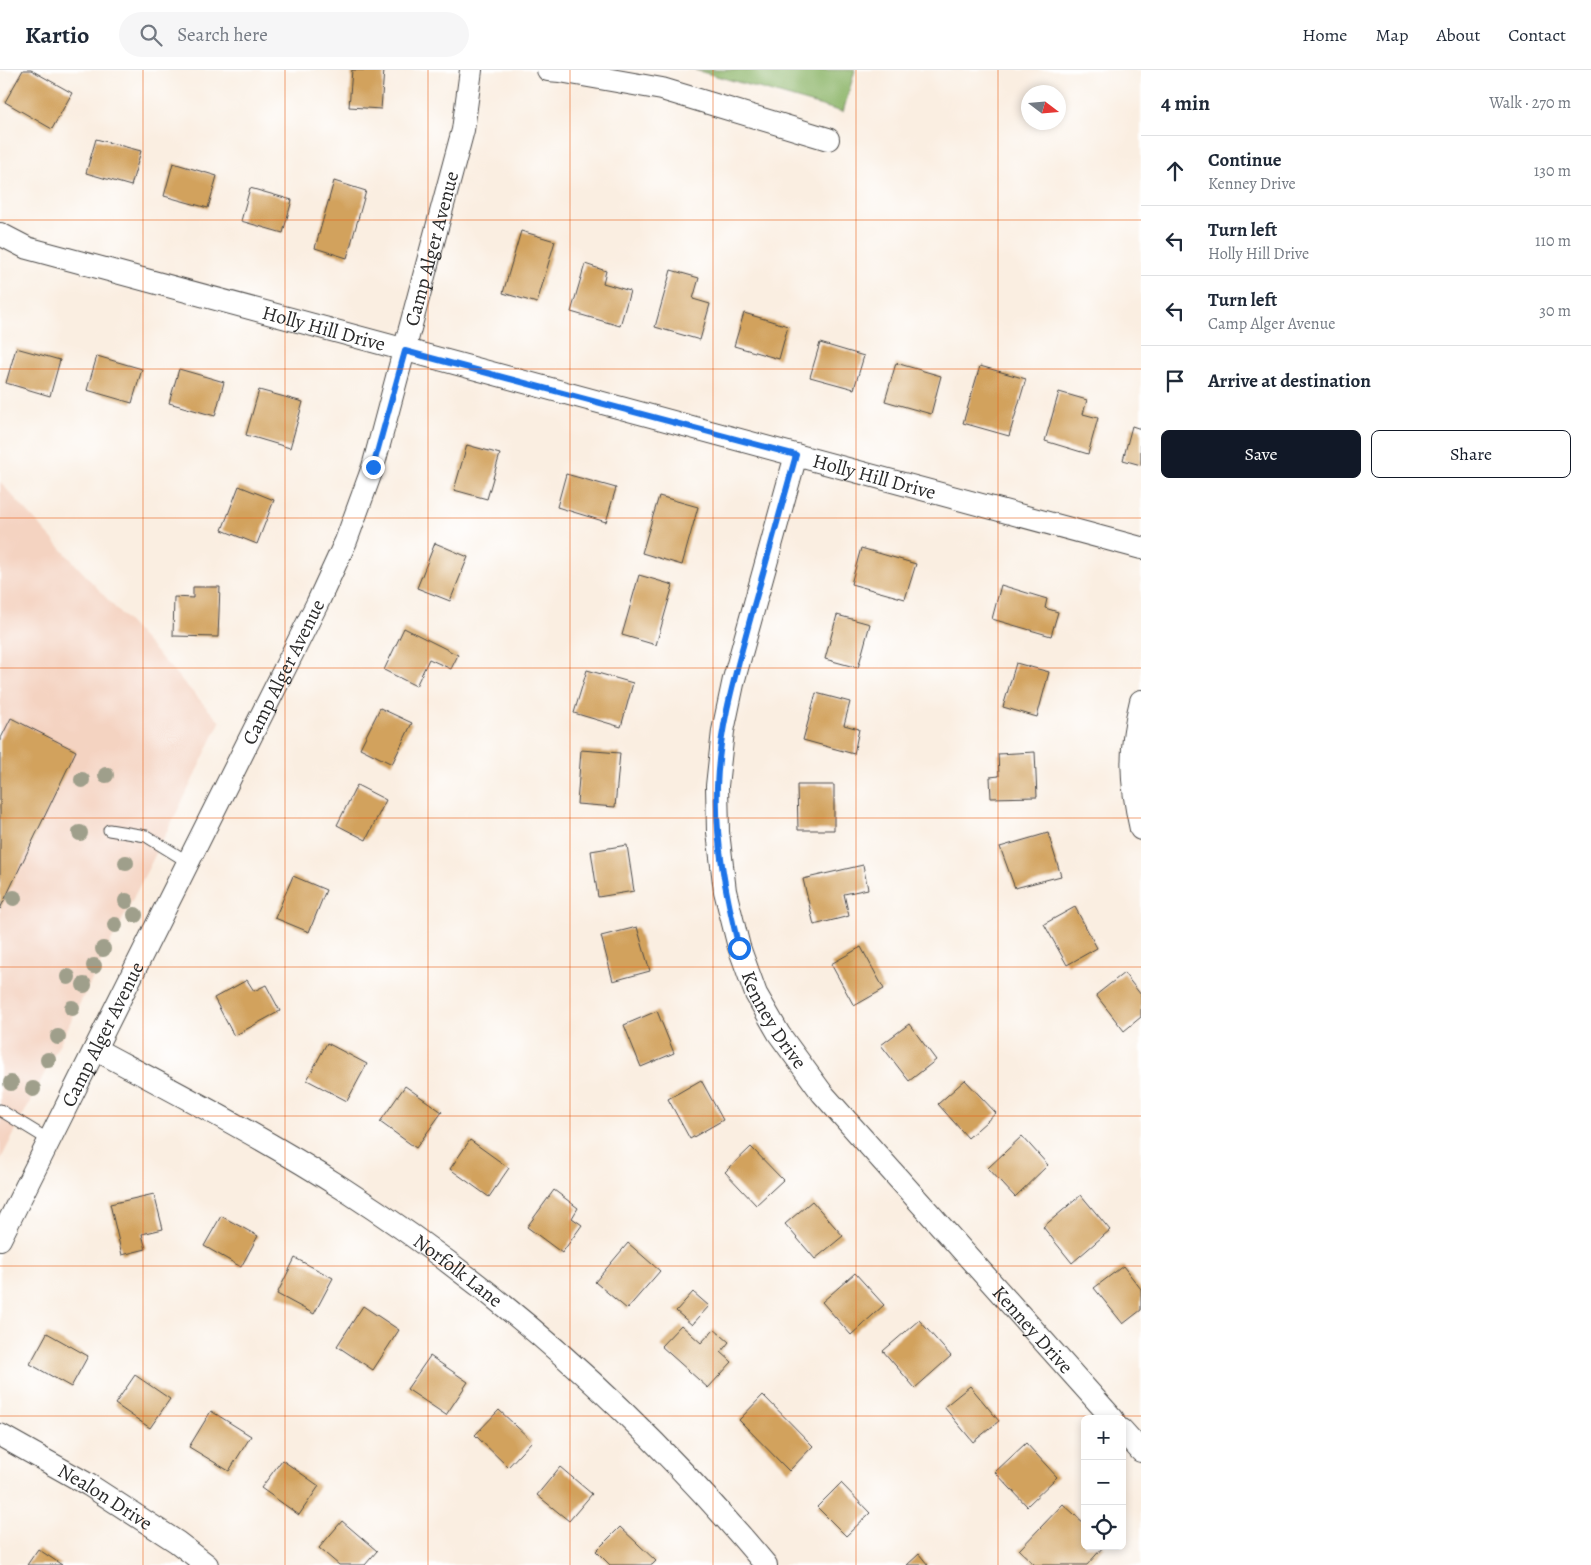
<!DOCTYPE html>
<html lang="en">
<head>
<meta charset="utf-8">
<style>
	:root { --surface:#fff; --page:#f6f6f7; --text:#1f2937; --muted:#747a83; --line:#e0e1e3; --accent:#111827 }
	body { margin:0; font-family:Alegreya,serif; background:var(--page); color:var(--text) }
	.controls { position:absolute; right:15px; bottom:15px; display:grid; overflow:hidden; border-radius:8px; box-shadow:0 2px 8px #0003 }
	.controls button { width:45px; height:45px; display:grid; place-items:center; padding:0; border:0; border-bottom:1px solid var(--line); background:var(--surface); color:var(--text); font:25px sans-serif }
	.compass { position:absolute; left:1021px; top:15px; width:45px; height:45px; border-radius:50%; background:var(--surface); box-shadow:0 2px 8px #0003; rotate:106deg }
	.stop { position:absolute; width:15px; height:15px; margin:-11px; border:4px solid #1a73e8; border-radius:50%; background:#fff }
	.stop.end { background:#1a73e8; border-color:#fff; box-shadow:0 1px 5px #0008 }
	.list { margin:0; padding:0; list-style:none }
	h2 { display:flex; justify-content:space-between; align-items:center; height:65px; margin:0; padding:0 20px; font-size:21px }
	h2 small { font-size:16px; font-weight:400; color:var(--muted) }
	.list li { display:grid; grid-template-columns:32px 1fr auto; gap:15px; align-items:center; box-sizing:border-box; height:70px; padding:0 20px; border-top:1px solid var(--line) }
	.list b { display:block; font-size:19px; white-space:nowrap }
	.list p { margin:0; font-size:16px; white-space:nowrap; color:var(--muted) }
	.list em { font-size:16px; font-style:normal; color:var(--muted) }
	.actions { display:flex; gap:10px; padding:15px 20px }
	.actions a { flex:1; padding:11px 0; border:1px solid var(--accent); border-radius:8px; text-align:center; font-size:18px; color:var(--accent) }
	.actions .main { background:var(--accent); color:#fff }
	.icon { flex:none; width:28px; height:28px; fill:none; stroke:currentColor; stroke-width:2; stroke-linecap:round; stroke-linejoin:round }
	.map { position:relative; flex:none; width:1141px; height:1495px; overflow:hidden }
	header { display:flex; align-items:center; gap:30px; box-sizing:border-box; height:70px; padding:0 25px; background:var(--surface); border-bottom:1px solid var(--line) }
	header strong { font-size:24px }
	nav { display:flex; gap:28px; margin-inline-start:auto; font-size:18px }
	.search { width:350px; height:45px; background:var(--page); display:flex; align-items:center; gap:12px; box-sizing:border-box; padding:0 18px; border-radius:28px; color:var(--muted); font-size:19px }
	main { display:flex }
	aside { flex:1; background:var(--surface) }
	.map>svg:first-child { display:block }
	.built { fill:#f4d3c1 }
	.forest { fill:#90b76d; stroke:#5e714c }
	.building { fill:#d2a25d }
	.lines { fill:none; stroke-linecap:round; stroke-linejoin:round }
	.lane-casing { stroke:#4a4846; stroke-width:13 }
	.street-casing { stroke:#4a4846; stroke-width:24 }
	.lane { stroke:#fff; stroke-width:11 }
	.street { stroke:#fff; stroke-width:22 }
	.tree { fill:#9f9f8b }
	.route { stroke:#1a73e8; stroke-width:6 }
	.grid { fill:none; stroke:#e8590c; stroke-width:1; stroke-opacity:0.55 }
	.labels { text-anchor:middle; stroke-width:4.5; stroke-linejoin:round; paint-order:stroke }
	.street-label { font-size:20px; fill:#2b2b2b; stroke:#fff }
</style>
</head>
<body>
<header>
<strong>Kartio</strong>
<div class="search"><svg class="icon" aria-label="search" viewBox="0 0 24 24"><circle cx="10" cy="10" r="6"/><path d="M15 15l6 6"/></svg>Search here</div>
<nav><a>Home</a><a>Map</a><a>About</a><a>Contact</a></nav>
</header>
<main>
<div class="map">
<svg width="1141" height="1495" viewBox="0 0 1141 1495">
	<rect width="100%" height="100%" fill="#fff"/>
	<filter id="ink" filterUnits="userSpaceOnUse"><feTurbulence type="fractalNoise" baseFrequency=".02" numOctaves="2"/><feDisplacementMap in="SourceGraphic" scale="10" xChannelSelector="R" yChannelSelector="G"/><feConvolveMatrix kernelMatrix="1 2 1 2 8 2 1 2 1" color-interpolation-filters="sRGB"/></filter>
	<filter id="wash" filterUnits="userSpaceOnUse"><feTurbulence type="fractalNoise" baseFrequency=".0096" numOctaves="4" result="noise"/><feDisplacementMap in="SourceGraphic" scale="20" xChannelSelector="R" yChannelSelector="G"/><feGaussianBlur stdDeviation="1.12" result="paint"/><feColorMatrix in="noise" values="0 0 0 0 0 0 0 0 0 0 0 0 0 0 0 0 0 1.4 0 .05"/><feComposite in="paint" operator="in"/></filter>
	<g filter="url(#wash)">
		<rect width="100%" height="100%" fill="#faeee1"/>
		<path class="built" d="M 0,412 L 220,652 L 185,726 L 0,1091 Z"/>
		<path class="forest" d="M 695,0 L 855,0 L 843,42 Z"/>
		<g id="blocks">
			<path class="building" d="M 23,0 L 31,0 L 72,23 L 52,59 L 5,32 Z
				M 352,0 L 384,0 L 381,39 L 349,37 Z
				M 96,69 L 141,81 L 131,116 L 86,103 Z
				M 173,93 L 217,106 L 208,138 L 164,126 Z
				M 334,111 L 366,121 L 347,188 L 315,178 Z
				M 250,118 L 292,130 L 283,163 L 241,151 Z
				M 521,161 L 555,171 L 537,233 L 503,223 Z
				M 585,194 L 606,201 L 603,213 L 630,221 L 620,256 L 571,242 Z
				M 671,200 L 699,208 L 693,229 L 710,234 L 700,270 L 655,257 Z
				M 744,243 L 788,256 L 779,289 L 734,276 Z
				M 820,273 L 864,286 L 854,319 L 810,307 Z
				M 16,278 L 60,290 L 50,326 L 6,313 Z
				M 97,286 L 142,299 L 132,333 L 87,320 Z
				M 896,293 L 941,306 L 931,344 L 885,331 Z
				M 980,296 L 1026,309 L 1009,366 L 963,353 Z
				M 179,299 L 224,312 L 215,346 L 169,333 Z
				M 259,320 L 303,332 L 290,378 L 246,365 Z
				M 1059,322 L 1087,330 L 1083,344 L 1098,348 L 1088,384 L 1045,371 Z
				M 1132,356 L 1141,359 L 1141,395 L 1123,390 Z
				M 467,375 L 500,384 L 487,429 L 454,420 Z
				M 566,404 L 616,418 L 606,452 L 557,437 Z
				M 239,416 L 274,430 L 257,474 L 222,460 Z
				M 659,426 L 698,437 L 682,495 L 642,483 Z
				M 435,473 L 468,487 L 450,531 L 417,518 Z
				M 861,478 L 916,494 L 905,529 L 851,514 Z
				M 639,505 L 673,515 L 656,575 L 622,565 Z
				M 1001,515 L 1047,529 L 1045,538 L 1058,542 L 1051,566 L 992,549 Z
				M 193,517 L 220,517 L 218,567 L 173,566 L 174,527 L 193,528 Z
				M 837,545 L 870,554 L 858,598 L 825,589 Z
				M 404,558 L 458,585 L 451,599 L 429,589 L 416,616 L 384,600 Z
				M 1016,593 L 1049,602 L 1037,647 L 1003,637 Z
				M 587,600 L 633,613 L 621,657 L 574,643 Z
				M 816,623 L 850,632 L 844,655 L 859,659 L 854,684 L 803,670 Z
				M 380,638 L 412,653 L 392,694 L 360,678 Z
				M 11,648 L 76,681 L 0,839 L 0,670 Z
				M 581,680 L 620,683 L 615,737 L 577,734 Z
				M 1035,682 L 1037,727 L 991,728 L 990,707 L 999,706 L 998,684 Z
				M 357,715 L 386,730 L 366,770 L 337,755 Z
				M 797,715 L 834,715 L 834,760 L 798,760 Z
				M 1048,763 L 1061,806 L 1015,818 L 1000,777 Z
				M 627,775 L 634,821 L 598,827 L 591,781 Z
				M 863,795 L 868,819 L 844,824 L 849,846 L 814,855 L 803,809 Z
				M 293,806 L 326,820 L 309,862 L 275,848 Z
				M 1075,837 L 1097,878 L 1067,895 L 1044,854 Z
				M 637,857 L 650,901 L 613,911 L 601,866 Z
				M 861,877 L 884,919 L 854,936 L 831,894 Z
				M 1124,903 L 1141,925 L 1141,947 L 1124,961 L 1096,925 Z
				M 247,910 L 254,921 L 266,915 L 280,941 L 234,966 L 214,928 Z
				M 657,941 L 674,983 L 641,997 L 624,955 Z
				M 909,954 L 936,990 L 909,1011 L 881,975 Z
				M 327,973 L 367,994 L 347,1031 L 307,1010 Z
				M 701,1010 L 723,1050 L 690,1069 L 668,1029 Z
				M 965,1010 L 996,1043 L 968,1068 L 938,1034 Z
				M 405,1016 L 442,1042 L 416,1078 L 380,1052 Z
				M 1022,1066 L 1048,1095 L 1015,1127 L 988,1098 Z
				M 470,1070 L 509,1098 L 489,1127 L 450,1099 Z
				M 751,1077 L 783,1110 L 756,1135 L 725,1102 Z
				M 554,1120 L 578,1138 L 572,1148 L 582,1155 L 562,1183 L 527,1157 Z
				M 154,1124 L 163,1159 L 142,1164 L 146,1179 L 122,1185 L 110,1134 Z
				M 1081,1125 L 1110,1160 L 1072,1193 L 1043,1157 Z
				M 812,1131 L 843,1166 L 815,1189 L 785,1154 Z
				M 221,1146 L 258,1166 L 241,1197 L 204,1176 Z
				M 628,1173 L 660,1201 L 627,1239 L 595,1212 Z
				M 295,1188 L 333,1208 L 314,1244 L 277,1224 Z
				M 1123,1196 L 1141,1219 L 1141,1240 L 1123,1254 L 1094,1218 Z
				M 855,1203 L 884,1235 L 851,1265 L 822,1232 Z
				M 693,1222 L 709,1236 L 692,1255 L 676,1241 Z
				M 363,1236 L 399,1260 L 373,1300 L 337,1276 Z
				M 919,1250 L 951,1286 L 915,1318 L 883,1281 Z
				M 681,1255 L 701,1273 L 714,1259 L 729,1272 L 721,1282 L 732,1292 L 708,1318 L 661,1276 Z
				M 47,1263 L 88,1286 L 71,1317 L 30,1294 Z
				M 430,1286 L 468,1312 L 446,1345 L 407,1319 Z
				M 135,1305 L 170,1329 L 150,1358 L 115,1334 Z
				M 970,1316 L 999,1351 L 973,1372 L 944,1337 Z
				M 763,1325 L 813,1376 L 789,1401 L 739,1350 Z
				M 499,1340 L 532,1371 L 508,1397 L 475,1365 Z
				M 211,1341 L 251,1366 L 229,1401 L 189,1377 Z
				M 1026,1373 L 1057,1407 L 1027,1436 L 995,1402 Z
				M 282,1390 L 319,1416 L 299,1445 L 261,1418 Z
				M 560,1397 L 592,1424 L 569,1451 L 537,1425 Z
				M 841,1413 L 870,1443 L 846,1466 L 817,1437 Z
				M 1063,1434 L 1085,1454 L 1085,1476 L 1104,1476 L 1087,1495 L 1035,1495 L 1019,1480 Z
				M 342,1451 L 377,1481 L 365,1495 L 339,1495 L 319,1478 Z
				M 620,1457 L 656,1491 L 652,1495 L 610,1495 L 596,1481 Z
				M 38,1479 L 62,1495 L 27,1495 Z
				M 919,1484 L 928,1495 L 907,1495 Z"/>
		</g>
	</g>
	<g filter="url(#ink)">
		<use href="#blocks" fill-opacity="0" stroke="#4a4846" stroke-width="1"/>
		<g class="lines">
			<defs>
				<path id="lane" d="M 109,760 L 146,766 L 188,792
					M 0,1040 L 49,1070"/>
				<g id="street">
					<path d="M 548,0 L 560,1 L 662,19 L 828,69"/>
					<path id="s1" d="M 0,164 L 27,178 L 1141,478"/>
					<path id="s2" d="M 796,385 L 734,609 L 723,661 L 717,716 L 718,762 L 725,821 L 739,877 L 756,924 L 779,964 L 822,1023 L 1113,1349"/>
					<path d="M 1141,631 C 1129,678 1130,712 1141,759"/>
					<path id="s3" d="M 95,979 C 179,1024 264,1068 345,1120 C 503,1222 645,1351 766,1495"/>
					<path id="s4" d="M 0,1169 L 317,534 L 346,471 L 373,397 L 463,60 L 471,0"/>
					<path d="M 1122,1360 L 1141,1381"/>
					<path id="s5" d="M 0,1365 L 89,1415 L 177,1472 L 207,1495"/>
				</g>
			</defs>
			<use href="#lane" class="lane-casing"/>
			<use href="#street" class="street-casing"/>
			<use href="#lane" class="lane"/>
			<use href="#street" class="street"/>
		</g>
		<g class="tree">
			<circle cx="106" cy="705" r="8"/>
			<circle cx="82" cy="710" r="8"/>
			<circle cx="80" cy="763" r="8"/>
			<circle cx="126" cy="793" r="8"/>
			<circle cx="14" cy="828" r="8"/>
			<circle cx="126" cy="831" r="8"/>
			<circle cx="135" cy="845" r="8"/>
			<circle cx="115" cy="855" r="8"/>
			<circle cx="103" cy="879" r="8"/>
			<circle cx="94" cy="896" r="8"/>
			<circle cx="68" cy="907" r="8"/>
			<circle cx="84" cy="915" r="8"/>
			<circle cx="72" cy="938" r="8"/>
			<circle cx="58" cy="967" r="8"/>
			<circle cx="48" cy="990" r="8"/>
			<circle cx="11" cy="1013" r="8"/>
			<circle cx="33" cy="1019" r="8"/>
		</g>
	</g>
	<g class="lines" filter="url(#ink)">
		<path class="route" d="M 373,397 L 405,281 L 796,385 C 781,439 766,492 751,546 C 736,602 719,658 717,717 C 715,771 726,825 739,878"/>
	</g>
	<path class="grid" d="M 143,0 L 143,1495M 285,0 L 285,1495M 428,0 L 428,1495M 570,0 L 570,1495M 713,0 L 713,1495M 856,0 L 856,1495M 998,0 L 998,1495M 0,150 L 1141,150M 0,299 L 1141,299M 0,448 L 1141,448M 0,598 L 1141,598M 0,748 L 1141,748M 0,897 L 1141,897M 0,1046 L 1141,1046M 0,1196 L 1141,1196M 0,1346 L 1141,1346"/>
	<g class="labels">
		<g class="street-label">
			<text dy="7" stroke="none"><textPath href="#s4" startOffset="1084">Camp Alger Avenue</textPath></text>
			<text dy="7" stroke="none"><textPath href="#s1" startOffset="338">Holly Hill Drive</textPath></text>
			<text dy="7" stroke="none"><textPath href="#s1" startOffset="908">Holly Hill Drive</textPath></text>
			<text dy="7" stroke="none"><textPath href="#s4" startOffset="634">Camp Alger Avenue</textPath></text>
			<text dy="7" stroke="none"><textPath href="#s2" startOffset="585">Kenney Drive</textPath></text>
			<text dy="7" stroke="none"><textPath href="#s4" startOffset="229">Camp Alger Avenue</textPath></text>
			<text dy="7" stroke="none"><textPath href="#s3" startOffset="426">Norfolk Lane</textPath></text>
			<text dy="7" stroke="none"><textPath href="#s2" startOffset="990">Kenney Drive</textPath></text>
			<text dy="7" stroke="none"><textPath href="#s5" startOffset="122">Nealon Drive</textPath></text>
		</g>
	</g>
</svg>
<div class="controls">
<button>+</button>
<button>−</button>
<button><svg class="icon" aria-label="locate" viewBox="0 0 24 24"><circle cx="12" cy="12" r="6"/><path d="M12 2v4M12 18v4M2 12h4M18 12h4"/></svg></button>
</div>
<svg class="compass" viewBox="-18 -18 36 36"><path d="M0-13l5 13h-10z" fill="#e53935"/><path d="M0 13l5-13h-10z" fill="#747a83"/></svg>
<div class="stop" style="left:739px;top:878px"></div>
<div class="stop end" style="left:373px;top:397px"></div>
</div>
<aside>
<h2>4 min<small>Walk · 270 m</small></h2>
<ul class="list">
<li><svg class="icon" aria-label="ahead" viewBox="0 0 24 24"><path d="M12 20V5M6 11l6-6 6 6"/></svg><div><b>Continue</b><p>Kenney Drive</p></div><em>130 m</em></li>
<li><svg class="icon" aria-label="left" viewBox="0 0 24 24"><path d="M17 20v-9H6M10 6l-5 5 5 5"/></svg><div><b>Turn left</b><p>Holly Hill Drive</p></div><em>110 m</em></li>
<li><svg class="icon" aria-label="left" viewBox="0 0 24 24"><path d="M17 20v-9H6M10 6l-5 5 5 5"/></svg><div><b>Turn left</b><p>Camp Alger Avenue</p></div><em>30 m</em></li>
<li><svg class="icon" aria-label="arrive" viewBox="0 0 24 24"><path d="M6 21V4h12l-3 4 3 4H6"/></svg><div><b>Arrive at destination</b></div></li>
</ul>
<div class="actions"><a class="main">Save</a><a>Share</a></div>
</aside>
</main>
</body>
</html>
